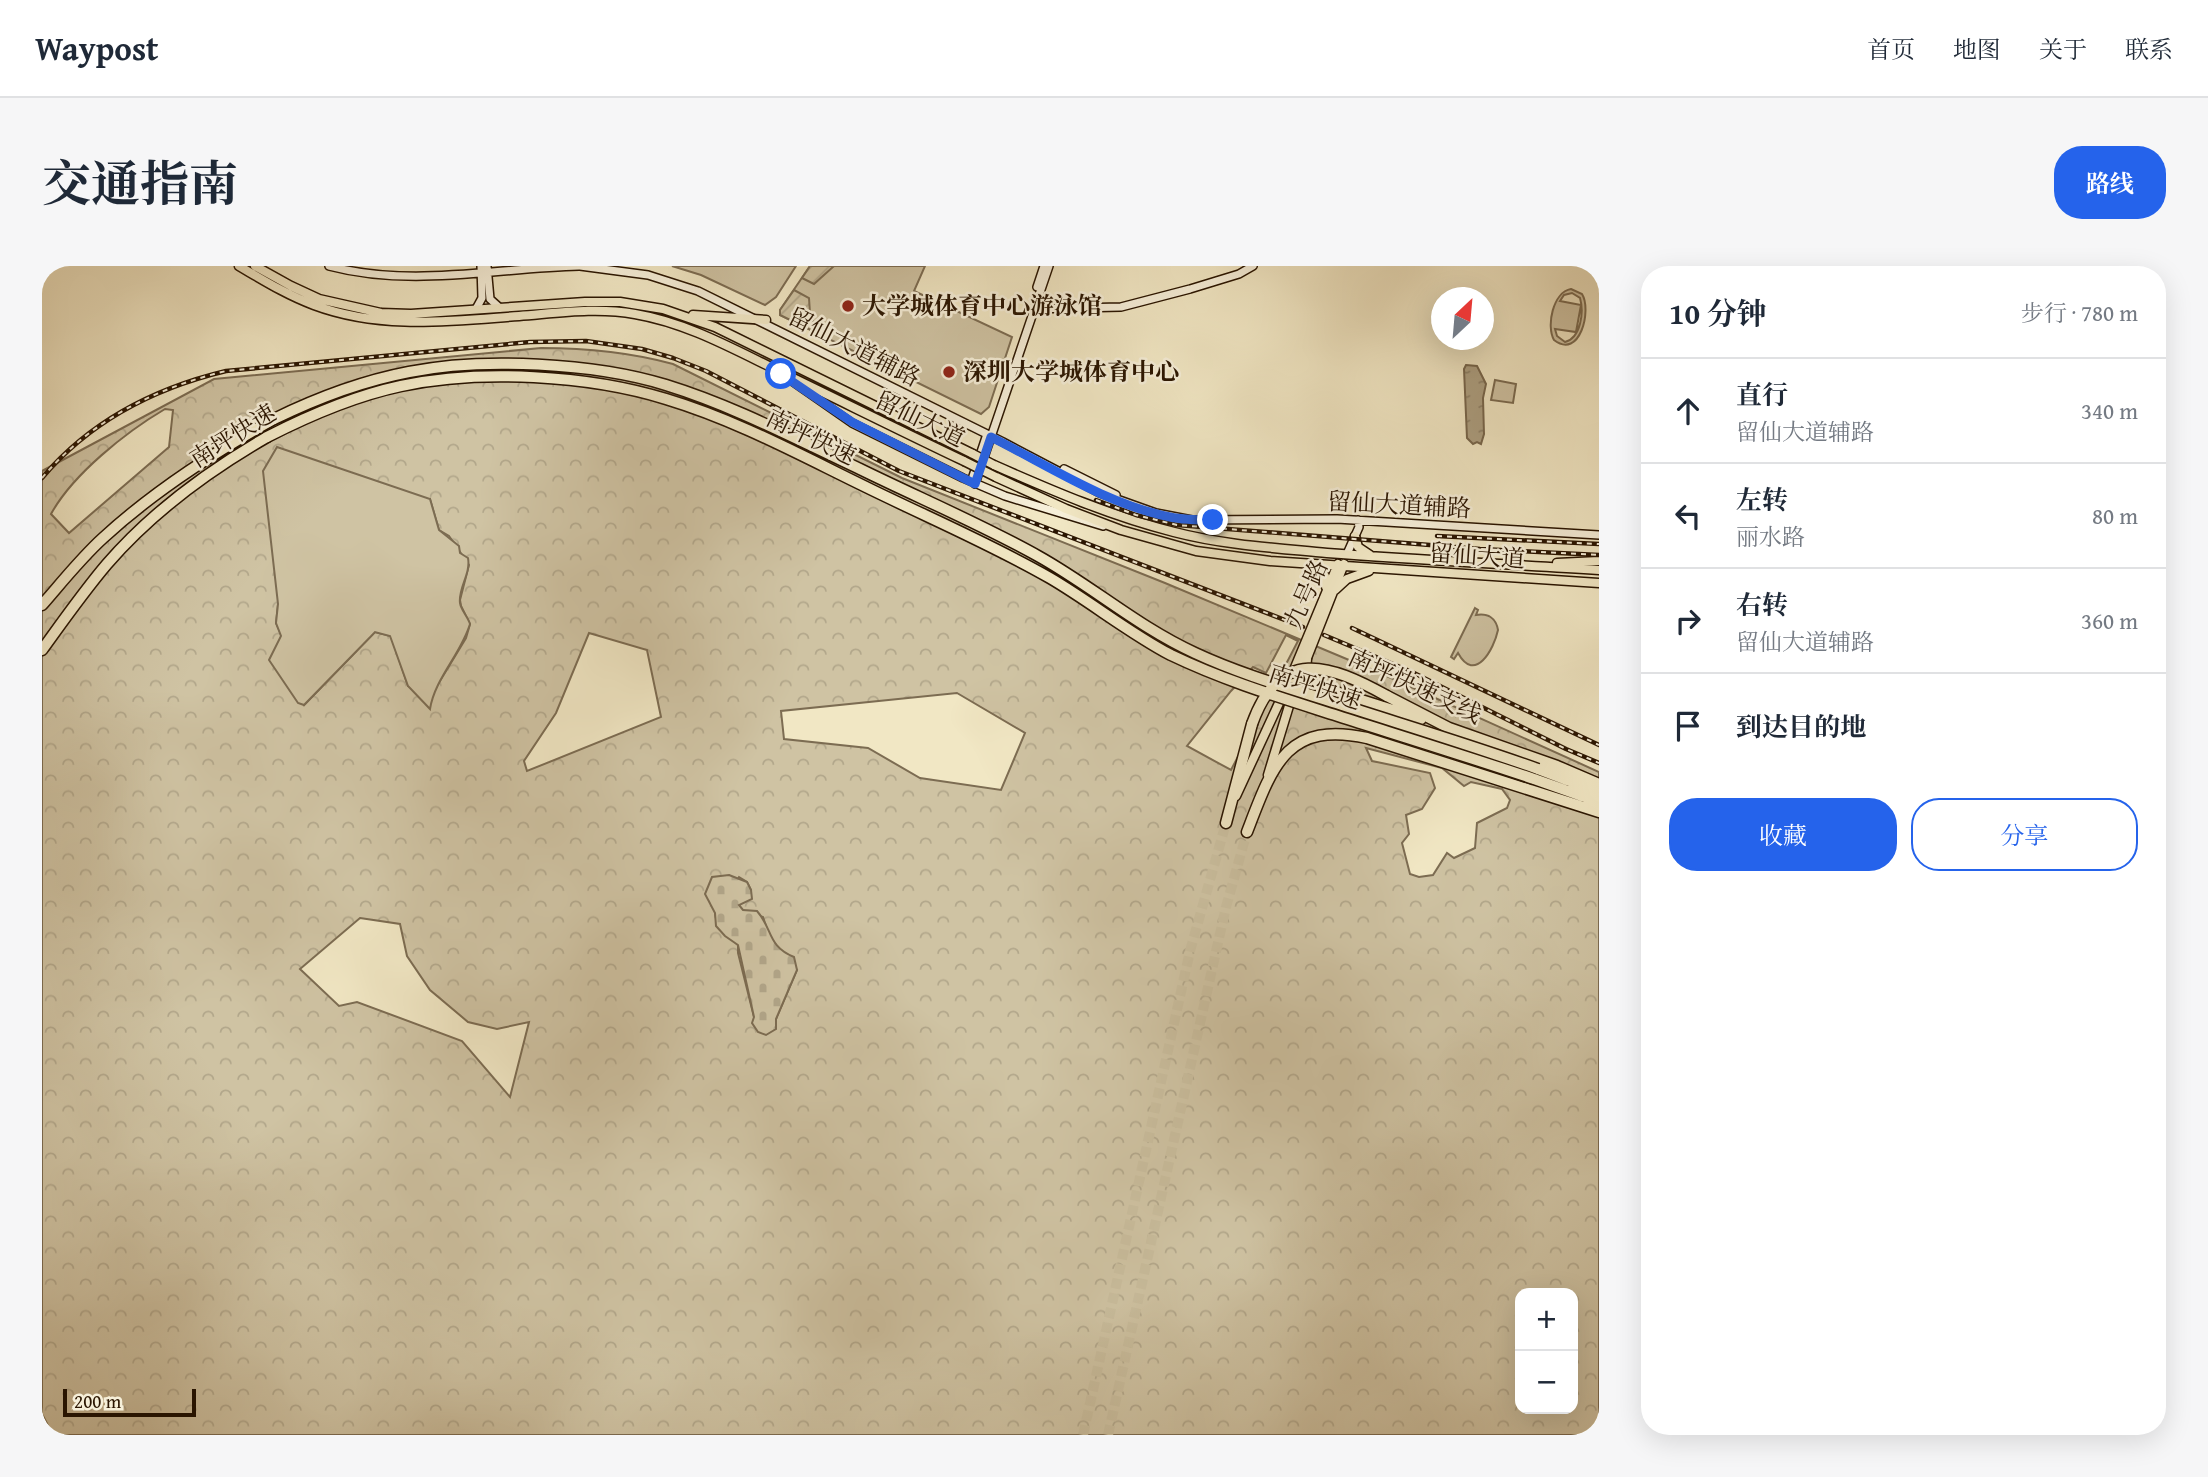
<!DOCTYPE html>
<html lang="zh">
<head>
<meta charset="utf-8">
<style>
	:root { --surface:#fff; --page:#f6f6f7; --text:#1f2937; --muted:#747a83; --line:#e0e1e3; --accent:#2563eb }
	body { margin:0; font-family:"Gentium Book Plus","Noto Serif SC",serif; background:var(--page); color:var(--text) }
	.controls { position:absolute; right:21px; bottom:21px; display:grid; overflow:hidden; border-radius:14px; box-shadow:0 7px 28px #0002 }
	.controls button { width:63px; height:63px; display:grid; place-items:center; padding:0; border:0; border-bottom:2px solid var(--line); background:var(--surface); color:var(--text); font:35px sans-serif }
	.compass { position:absolute; left:1389px; top:21px; width:63px; height:63px; border-radius:50%; background:var(--surface); box-shadow:0 7px 28px #0002; rotate:26deg }
	.scale { position:absolute; left:21px; bottom:18px; width:133px; box-sizing:border-box; padding-left:7px; border:4px solid #2a1501; border-top:0; font-size:19px; line-height:24px; white-space:nowrap; color:#2a1501; -webkit-text-stroke:5px #f6efd9; paint-order:stroke }
	.stop { position:absolute; width:21px; height:21px; margin:-16px; border:5px solid #2563eb; border-radius:50%; background:#fff }
	.stop.end { background:#2563eb; border-color:#fff; box-shadow:0 2px 7px #0008 }
	.list { margin:0; padding:0; list-style:none }
	h2 { display:flex; justify-content:space-between; align-items:center; height:91px; margin:0; padding:0 28px; font-size:30px }
	h2 small { font-size:23px; font-weight:400; color:var(--muted) }
	.list li { display:grid; grid-template-columns:46px 1fr auto; gap:21px; align-items:center; box-sizing:border-box; height:105px; padding:0 28px; border-top:2px solid var(--line) }
	.list b { display:block; font-size:26px; white-space:nowrap }
	.list p { margin:0; font-size:23px; white-space:nowrap; color:var(--muted) }
	.list em { font-size:23px; font-style:normal; color:var(--muted) }
	.actions { display:flex; gap:14px; padding:21px 28px }
	.actions a { flex:1; padding:16px 0; border:2px solid var(--accent); border-radius:28px; text-align:center; font-size:24px; color:var(--accent) }
	.actions .main { background:var(--accent); color:#fff }
	.icon { flex:none; width:38px; height:38px; fill:none; stroke:currentColor; stroke-width:2; stroke-linecap:round; stroke-linejoin:round }
	.map { position:relative; flex:none; width:1557px; height:1169px; overflow:hidden; border-radius:28px }
	header { display:flex; align-items:center; gap:42px; box-sizing:border-box; height:98px; padding:0 35px; background:var(--surface); border-bottom:2px solid var(--line) }
	header strong { font-size:33px }
	nav { display:flex; gap:38px; margin-inline-start:auto; font-size:24px }
	.intro { display:flex; align-items:center; justify-content:space-between; box-sizing:border-box; height:168px; padding:0 42px }
	h1 { margin:0; font-size:49px }
	.button { padding:18px 32px; border-radius:28px; background:var(--accent); color:#fff; font-size:24px; font-weight:700 }
	main { display:flex; gap:42px; padding:0 42px }
	aside { flex:1; background:var(--surface); border-radius:28px; box-shadow:0 7px 28px #0002 }
	.map>svg:first-child { display:block }
	.forest { fill:url(#forest-crowns); stroke:#7c6c52; stroke-width:2; fill-rule:evenodd }
	.cemetery { fill:url(#cemetery-stones); stroke:#7c6c52; stroke-width:2 }
	.park { fill:#cfc3a3; stroke:#7c6c52; stroke-width:2; fill-rule:evenodd }
	.garden { fill:url(#garden-furrows); stroke:#7c6c52; stroke-width:2 }
	.water { fill:url(#water-ripples); stroke:#79684e; stroke-width:2 }
	.lines { fill:none; stroke-linecap:round; stroke-linejoin:round }
	.highway-tunnel { stroke:#c9bd9d; stroke-width:10; stroke-dasharray:10 5; stroke-linecap:butt }
	.secondary-casing { stroke:#2a1501; stroke-width:10 }
	.primary-casing { stroke:#2a1501; stroke-width:11 }
	.highway-casing { stroke:#2a1501; stroke-width:13 }
	.secondary { stroke:#f6efd9; stroke-width:7 }
	.primary { stroke:#f1e7c4; stroke-width:8 }
	.highway { stroke:#f1e7c4; stroke-width:10 }
	.rail-casing { stroke:#2a1501; stroke-width:4.5 }
	.rail { stroke:#f6efd9; stroke-width:2; stroke-dasharray:5; stroke-linecap:butt }
	.primary-bridge-casing { stroke:#2a1501; stroke-width:11; stroke-linecap:butt }
	.highway-bridge-casing { stroke:#2a1501; stroke-width:13; stroke-linecap:butt }
	.primary-bridge { stroke:#f1e7c4; stroke-width:8 }
	.highway-bridge { stroke:#f1e7c4; stroke-width:10 }
	.route { stroke:#2563eb; stroke-width:9 }
	.poi-dot { fill:#8f2418; stroke:#f6efd9; stroke-width:2.5 }
	.labels { text-anchor:middle; stroke-width:5; stroke-linejoin:round; paint-order:stroke }
	.poi-label { font-size:24px; font-weight:bold; fill:#2a1501; stroke:#f6efd9; text-anchor:start }
	.street-label { font-size:24px; fill:#2a1501; stroke:#f6efd9 }
</style>
</head>
<body>
<header>
<strong>Waypost</strong>
<nav><a>首页</a><a>地图</a><a>关于</a><a>联系</a></nav>
</header>
<div class="intro"><h1>交通指南</h1><a class="button">路线</a></div>
<main>
<div class="map">
<svg width="1557" height="1169" viewBox="0 0 1557 1169">
	<defs>
		<pattern id="forest-crowns" width="20" height="18" patternUnits="userSpaceOnUse" patternTransform="scale(1.75)"><rect width="20" height="18" fill="#cfc3a3"/><path d="M2 6a3 3 0 1 1 6 0M12 15a3 3 0 1 1 6 0" fill="none" stroke="#b2a78b"/></pattern>
		<pattern id="cemetery-stones" width="16" height="16" patternUnits="userSpaceOnUse" patternTransform="scale(1.75)"><rect width="16" height="16" fill="#cfc3a3"/><path d="M2 7V4a2 2 0 0 1 4 0v3zM10 15v-3a2 2 0 0 1 4 0v3z" fill="#b2a78b"/></pattern>
		<pattern id="garden-furrows" width="10" height="10" patternUnits="userSpaceOnUse" patternTransform="scale(1.75)"><rect width="10" height="10" fill="#cfc3a3"/><path d="M-1 1l2-2M0 10L10 0M9 11l2-2" fill="none" stroke="#b2a78b"/></pattern>
		<pattern id="water-ripples" width="26" height="14" patternUnits="userSpaceOnUse" patternTransform="scale(1.75)"><rect width="26" height="14" fill="#ada082"/><path d="M2 4q2-2 4 0t4 0M15 11q2-2 4 0t4 0" fill="none" stroke="#8d8168"/></pattern>
	</defs>
	<rect width="100%" height="100%" fill="#f1e7c4"/>
	<filter id="stains"><feTurbulence type="fractalNoise" baseFrequency=".00286" numOctaves="4"/><feColorMatrix values="0 0 0 0 .2 0 0 0 0 .09 0 0 0 0 .02 0 0 0 .5 -.17"/></filter>
	<radialGradient id="worn" r=".72"><stop offset=".6" stop-color="#630" stop-opacity="0"/><stop offset="1" stop-color="#630" stop-opacity=".3"/></radialGradient>
	<path class="forest" d="M 499,82 C 544,82 587,86 631,98 L 860,212 L 1123,317 L 1338,407 L 1557,506 L 1557,1169 L 11,1169 L 0,1148 L 0,205 L 172,113 ZM 123,143 L 131,144 L 127,181 L 27,267 L 9,248 C 31,208 84,166 123,143 ZM 388,233 L 397,264 L 407,270 L 427,299 L 418,334 L 419,340 L 428,358 L 424,372 L 390,428 L 366,420 L 349,370 L 333,366 L 262,439 L 232,388 L 240,370 L 234,357 L 236,338 ZM 547,367 L 605,384 L 619,451 L 485,505 L 482,495 L 514,447 ZM 1244,369 L 1256,375 L 1189,504 L 1145,480 L 1189,425 L 1211,401 L 1224,407 ZM 915,427 L 983,467 L 959,524 L 878,512 L 826,482 L 742,473 L 739,445 ZM 1324,482 L 1400,502 L 1422,520 L 1429,516 L 1460,523 L 1468,534 L 1465,542 L 1435,557 L 1433,582 L 1412,592 L 1405,587 L 1391,609 L 1377,611 L 1368,608 L 1360,577 L 1367,568 L 1364,549 L 1380,543 L 1393,522 L 1388,507 L 1330,495 ZM 697,611 L 705,616 L 709,624 L 697,639 L 701,644 L 721,651 L 728,672 L 755,704 L 734,753 L 734,762 L 712,751 L 696,687 L 696,679 C 684,665 676,669 673,647 ZM 318,652 L 358,658 L 365,690 L 388,724 L 426,756 L 455,763 L 487,756 L 468,831 L 420,775 L 315,736 L 297,740 L 258,703 ZM 1478,1027 L 1531,1027 L 1531,1143 L 1478,1143 Z"/>
	<path class="cemetery" d="M 687,609 L 705,616 L 709,624 L 710,633 L 697,639 L 701,644 L 715,645 C 731,663 725,680 752,691 L 755,704 L 734,753 L 734,763 L 724,769 L 716,766 L 710,757 L 712,751 L 696,679 L 683,670 L 674,660 L 673,647 L 663,628 L 670,611 Z"/>
	<path class="park" d="M 630,0 L 754,0 L 734,31 L 723,39 L 659,9 Z
		M 768,0 L 883,0 L 872,25 L 970,71 L 947,141 L 939,148 L 738,49 L 738,44 Z
		M 1529,23 L 1540,28 C 1550,44 1538,94 1512,74 C 1504,60 1511,26 1529,23 ZM 1530,27 L 1538,32 C 1542,46 1539,72 1523,76 L 1515,70 L 1513,63 L 1534,66 L 1539,39 L 1518,35 L 1522,29 Z
		M 1453,114 L 1474,118 L 1471,137 L 1449,134 Z
		M 235,181 L 388,233 L 397,264 L 417,280 L 418,287 L 426,292 C 429,308 416,322 418,337 C 419,344 426,351 428,358 C 419,388 393,412 388,443 L 366,420 L 348,370 L 333,366 L 262,439 L 256,437 L 227,394 L 239,370 L 234,357 L 236,338 L 221,205 Z
		M 1433,342 L 1436,344 L 1434,349 C 1446,347 1454,352 1456,364 C 1452,383 1433,418 1416,387 L 1412,393 L 1409,391 Z"/>
	<path class="garden" d="M 768,0 L 792,0 L 772,18 L 760,12 Z
		M 752,24 L 767,32 L 768,47 L 775,67 L 738,49 L 738,44 Z"/>
	<path class="water" d="M 1424,99 L 1435,100 L 1444,118 L 1441,132 L 1442,168 L 1439,178 L 1435,176 L 1431,178 L 1425,172 L 1422,103 Z"/>
	<g class="lines">
		<path class="highway-tunnel" d="M 1041,1169 L 1148,685 L 1184,557
			M 1066,1169 L 1184,641 L 1205,566"/>
		<defs>
			<path id="secondary" d="M 287,0 C 370,22 453,2 537,0
				M 445,0 L 448,33 L 458,42
				M 538,0 L 606,9 L 656,25 L 961,176 L 1058,227 L 1114,247 L 1150,254 L 1295,253 L 1557,269
				M 995,21 L 1002,0
				M 434,43 L 440,32 L 439,0
				M 988,43 L 1079,41 L 1148,23 L 1197,8 L 1211,0
				M 744,111 L 810,157 L 921,212 L 963,230 L 1061,260
				M 1022,203 L 1074,229
				M 933,217 L 931,210 L 945,168
				M 933,218 L 1007,0
				M 1305,288 L 1317,261 L 1316,254"/>
			<path id="primary" d="M 197,0 C 221,14 245,29 272,39 C 339,64 408,55 477,50 C 516,47 554,41 593,48 C 646,57 693,84 741,107 C 801,136 861,166 922,195
				M 213,0 L 249,20 L 277,33 L 339,47 L 369,48 L 543,36 L 578,36 L 621,43 L 673,61 L 931,188
				M 651,49 L 724,54
				M 952,199 C 1011,225 1069,250 1132,266 C 1182,279 1234,282 1285,287 C 1376,294 1466,298 1557,304
				M 954,211 L 1024,243 L 1079,264 L 1154,285 L 1228,295 L 1557,317
				M 1313,270 L 1316,281 L 1328,289
				M 1515,297 L 1557,295
				M 1269,300 L 1283,310 L 1284,321
				M 1293,324 L 1305,313 L 1327,305
				M 1226,509 L 1250,430 L 1302,298
				M 1194,530 L 1249,411 L 1296,298"/>
			<path id="highway" d="M 0,339 C 20,316 39,292 61,272 C 112,225 171,187 232,153
				M 0,384 C 21,355 42,325 65,298 C 110,246 166,205 225,171
				M 1264,392 C 1263,405 1264,413 1275,420 L 1379,453
				M 1345,430 L 1407,462 L 1515,500 L 1557,518
				M 1496,503 L 1557,526
				M 1492,513 L 1557,536
				M 1184,557 L 1210,458
				M 1205,566 C 1230,501 1244,454 1325,472 L 1557,546"/>
		</defs>
		<use href="#secondary" class="secondary-casing"/>
		<use href="#primary" class="primary-casing"/>
		<use href="#highway" class="highway-casing"/>
		<use href="#secondary" class="secondary"/>
		<use href="#primary" class="primary"/>
		<use href="#highway" class="highway"/>
		<defs>
			<path id="rail" d="M 0,212 C 48,155 113,122 184,105 L 488,76 L 544,75 L 600,83 L 631,92 L 664,105 L 857,205 L 1261,361
				M 1054,234 L 1094,249 L 1135,259 L 1438,283 L 1557,289
				M 1395,270 L 1557,278
				M 1310,362 L 1557,479
				M 1282,369 L 1370,406 L 1524,483 L 1557,497"/>
		</defs>
		<use href="#rail" class="rail-casing"/>
		<use href="#rail" class="rail"/>
		<defs>
			<path id="primary-bridge" d="M 931,188 L 952,199
				M 922,195 L 954,211"/>
			<path id="highway-bridge" d="M 232,153 C 275,132 320,115 367,106 C 440,91 553,97 624,119 C 692,140 754,173 818,203 C 877,232 939,258 996,290 C 1050,320 1096,361 1153,387 C 1198,408 1247,422 1294,437 C 1362,459 1429,479 1496,503
				M 225,171 C 268,149 312,130 359,120 C 438,103 546,109 624,133 C 694,154 758,189 824,221 C 885,251 949,278 1008,312 C 1049,336 1087,367 1129,389 C 1183,415 1240,432 1296,450 C 1362,471 1427,491 1492,513
				M 1210,458 C 1238,380 1287,398 1345,430"/>
		</defs>
		<use href="#primary-bridge" class="primary-bridge-casing"/>
		<use href="#highway-bridge" class="highway-bridge-casing"/>
		<use href="#primary-bridge" class="primary-bridge"/>
		<use href="#highway-bridge" class="highway-bridge"/>
	</g>
	<g class="lines">
		<path class="route" d="M 739,108 L 810,156 L 933,218 L 949,171 C 1007,200 1064,238 1128,251 C 1142,254 1157,254 1171,254"/>
	</g>
	<g class="poi-dot">
		<circle cx="806" cy="40" r="7"/>
		<circle cx="907" cy="106" r="7"/>
	</g>
	<g class="labels">
		<g class="poi-label">
			<text x="820" y="48">大学城体育中心游泳馆</text>
			<text x="921" y="114">深圳大学城体育中心</text>
		</g>
		<g class="street-label">
			<text transform="translate(812 81) rotate(27)" y="8">留仙大道辅路</text>
			<text transform="translate(878 153) rotate(26)" y="8">留仙大道</text>
			<text transform="translate(191 170) rotate(-32)" y="8">南坪快速</text>
			<text transform="translate(769 171) rotate(26)" y="8">南坪快速</text>
			<text transform="translate(1357 239) rotate(3)" y="8">留仙大道辅路</text>
			<text transform="translate(1435 290) rotate(4)" y="8">留仙大道</text>
			<text transform="translate(1264 328) rotate(-66)" y="8">九号路</text>
			<text transform="translate(1373 420) rotate(25)" y="8">南坪快速支线</text>
			<text transform="translate(1273 421) rotate(18)" y="8">南坪快速</text>
		</g>
	</g>
	<rect width="100%" height="100%" filter="url(#stains)"/>
	<rect width="100%" height="100%" fill="url(#worn)"/>
</svg>
<div class="controls">
<button>+</button>
<button>−</button>
</div>
<svg class="compass" viewBox="-18 -18 36 36"><path d="M0-13l5 13h-10z" fill="#e53935"/><path d="M0 13l5-13h-10z" fill="#747a83"/></svg>
<div class="scale">200 m</div>
<div class="stop" style="left:739px;top:108px"></div>
<div class="stop end" style="left:1171px;top:254px"></div>
</div>
<aside>
<h2>10 分钟<small>步行 · 780 m</small></h2>
<ul class="list">
<li><svg class="icon" aria-label="ahead" viewBox="0 0 24 24"><path d="M12 20V5M6 11l6-6 6 6"/></svg><div><b>直行</b><p>留仙大道辅路</p></div><em>340 m</em></li>
<li><svg class="icon" aria-label="left" viewBox="0 0 24 24"><path d="M17 20v-9H6M10 6l-5 5 5 5"/></svg><div><b>左转</b><p>丽水路</p></div><em>80 m</em></li>
<li><svg class="icon" aria-label="right" viewBox="0 0 24 24"><path d="M7 20v-9h11M14 6l5 5-5 5"/></svg><div><b>右转</b><p>留仙大道辅路</p></div><em>360 m</em></li>
<li><svg class="icon" aria-label="arrive" viewBox="0 0 24 24"><path d="M6 21V4h12l-3 4 3 4H6"/></svg><div><b>到达目的地</b></div></li>
</ul>
<div class="actions"><a class="main">收藏</a><a>分享</a></div>
</aside>
</main>
</body>
</html>
